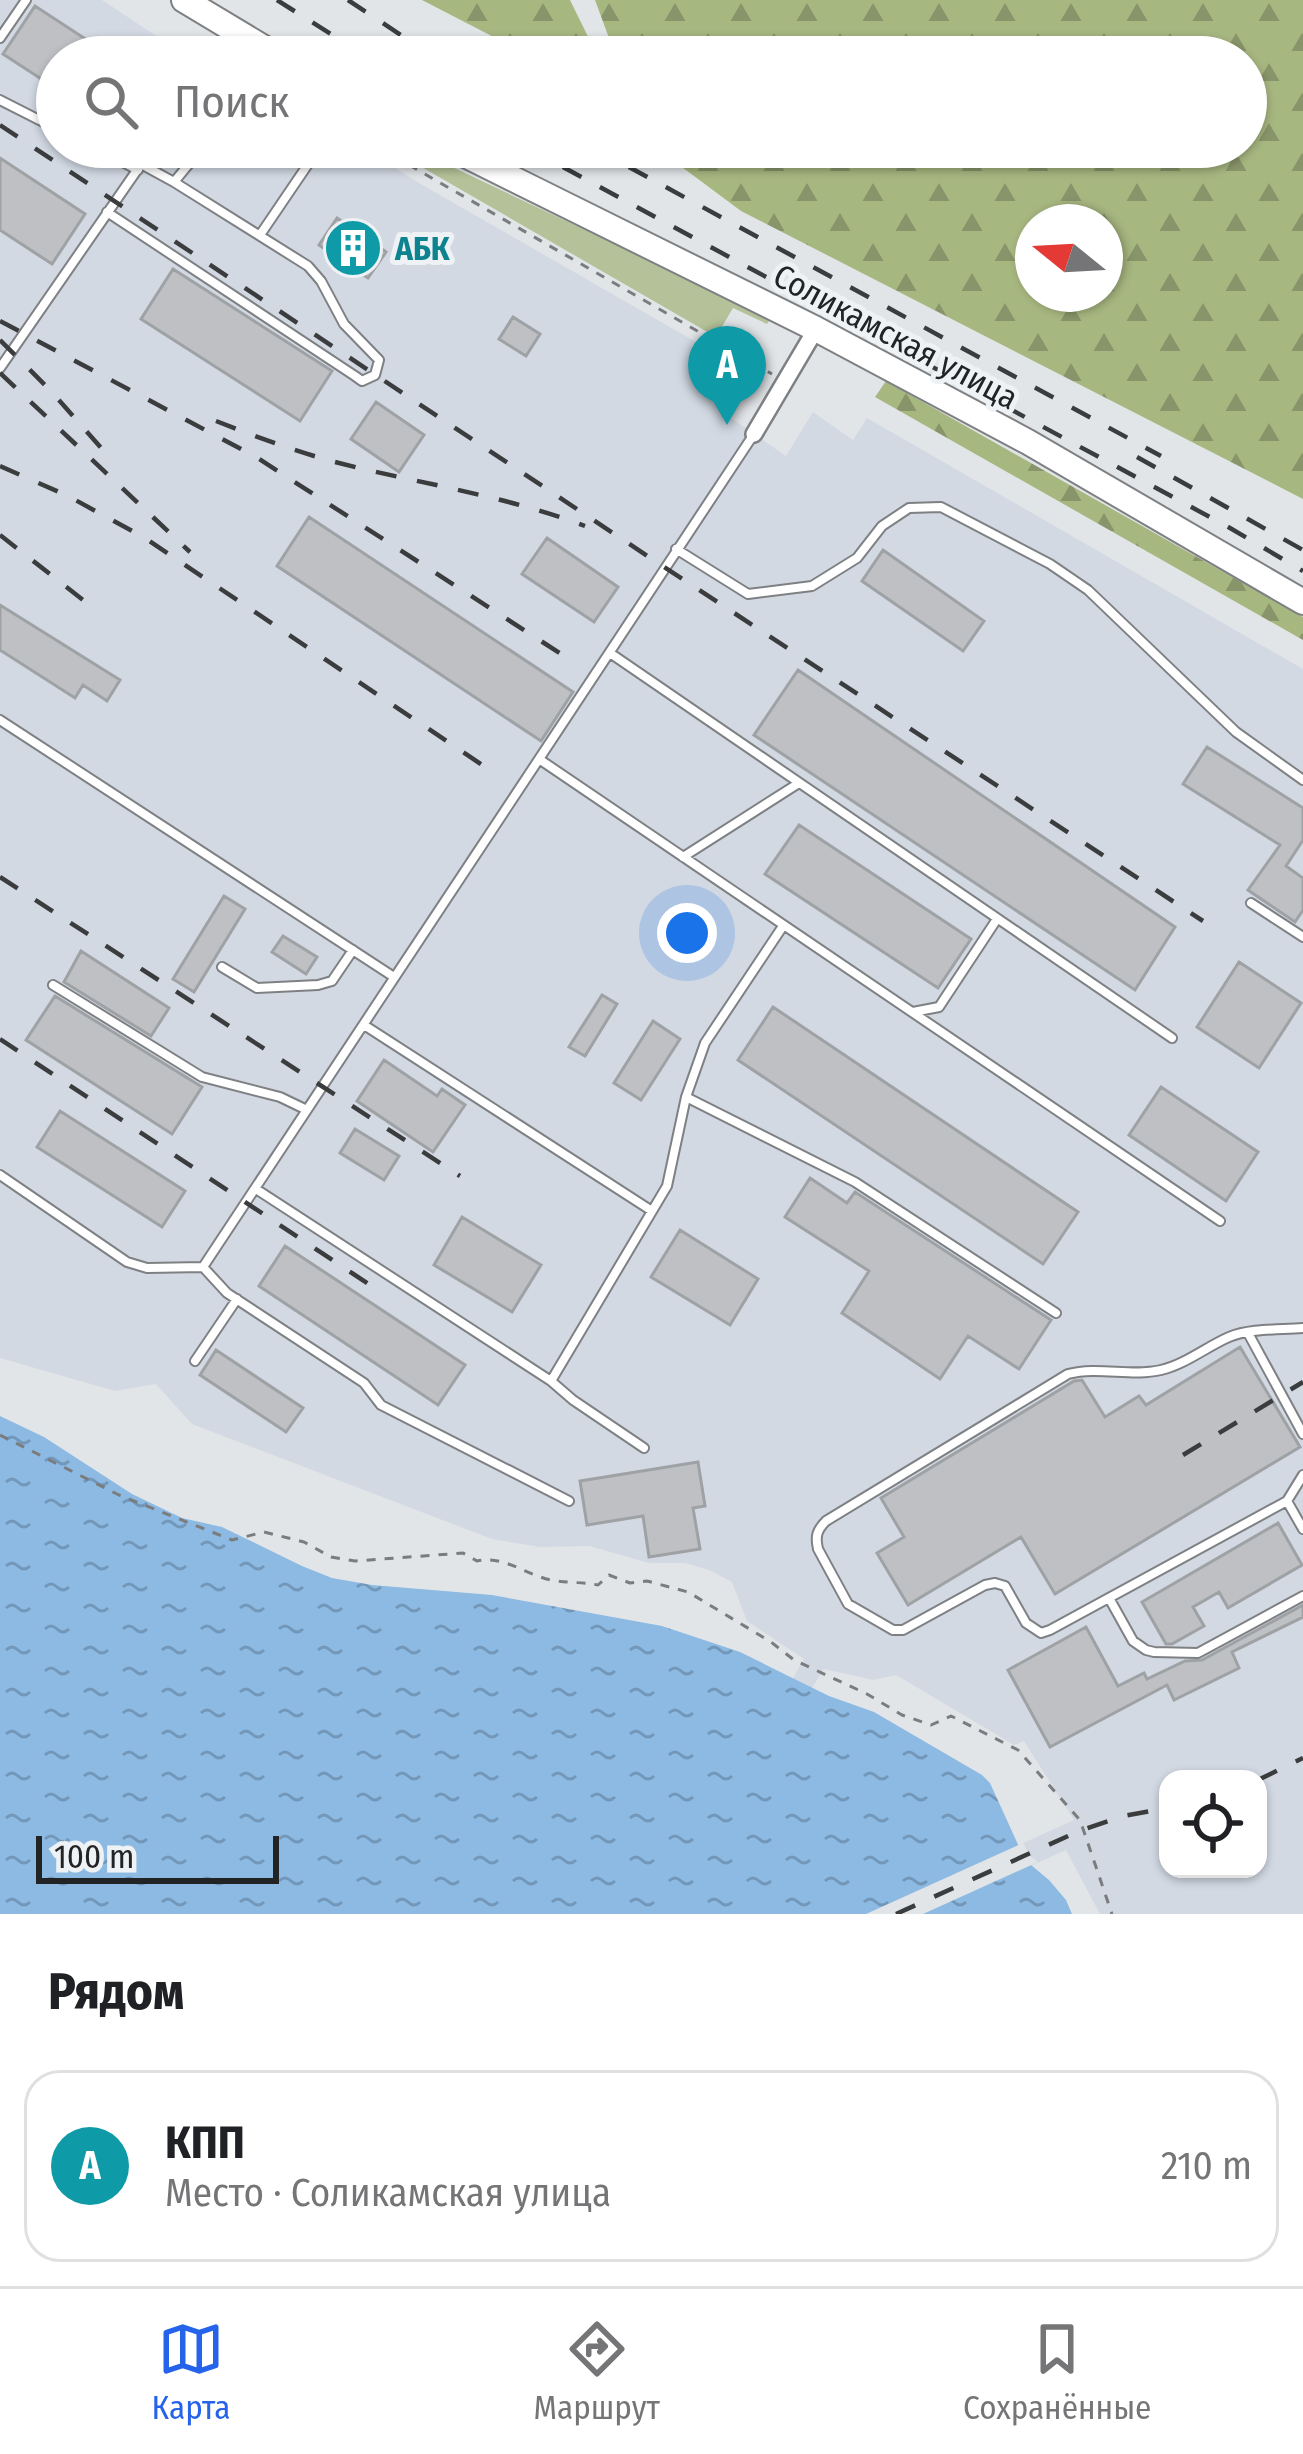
<!DOCTYPE html>
<html lang="ru">
<head>
<meta charset="utf-8">
<style>
	:root { --surface:#fff; --page:#f6f6f6; --text:#202124; --muted:#757577; --line:#e0e0e0; --accent:#2563eb }
	body { margin:0; font-family:"Fira Sans Condensed",sans-serif; background:var(--page); color:var(--text) }
	.controls { position:absolute; right:36px; bottom:36px; display:grid; overflow:hidden; border-radius:24px; box-shadow:0 3px 9px #0004 }
	.controls button { width:108px; height:108px; display:grid; place-items:center; padding:0; border:0; border-bottom:3px solid var(--line); background:var(--surface); color:var(--text); font:60px sans-serif }
	.compass { position:absolute; left:1015px; top:204px; width:108px; height:108px; border-radius:50%; background:var(--surface); box-shadow:0 3px 9px #0004; rotate:288deg }
	.scale { position:absolute; left:36px; bottom:30px; width:243px; box-sizing:border-box; padding-left:12px; border:6px solid #222324; border-top:0; font-size:33px; line-height:42px; white-space:nowrap; color:#222324; -webkit-text-stroke:9px #eff2f5; paint-order:stroke }
	.you { position:absolute; left:687px; top:933px; width:42px; height:42px; margin:-30px; border:9px solid #fff; border-radius:50%; background:#1a73e8; box-shadow:0 0 0 18px #1a73e833 }
	.badge { display:grid; place-items:center; width:78px; height:78px; border-radius:50%; background:var(--accent); color:#fff; font-size:39px; font-weight:700 }
	.pin { position:absolute; translate:-50% -99px; filter:drop-shadow(0 3px 6px #0008) }
	.pin::after { content:''; position:absolute; top:63px; width:42px; height:36px; background:inherit; clip-path:polygon(0 0,100% 0,50% 100%) }
	.list { margin:0; padding:0; list-style:none }
	h2 { display:flex; justify-content:space-between; align-items:center; height:156px; margin:0; padding:0 48px; font-size:51px }
	h2 small { font-size:39px; font-weight:400; color:var(--muted) }
	.list li { display:grid; grid-template-columns:78px 1fr auto; gap:36px; align-items:center; box-sizing:border-box; height:192px; margin:0 24px 24px; padding:0 24px; border:3px solid var(--line); border-radius:36px }
	.list b { display:block; font-size:45px; white-space:nowrap }
	.list p { margin:0; font-size:39px; white-space:nowrap; color:var(--muted) }
	.list em { font-size:39px; font-style:normal; color:var(--muted) }
	.icon { flex:none; width:66px; height:66px; fill:none; stroke:currentColor; stroke-width:2; stroke-linecap:round; stroke-linejoin:round }
	.map { position:relative; flex:none; width:1303px; height:1914px; overflow:hidden }
	.search { position:absolute; background:var(--surface); box-shadow:0 3px 9px #0004; left:36px; right:36px; top:36px; height:132px; display:flex; align-items:center; gap:30px; box-sizing:border-box; padding:0 42px; border-radius:66px; color:var(--muted); font-size:45px }
	.sheet { height:372px; background:var(--surface) }
	nav { display:flex; justify-content:space-around; align-items:center; box-sizing:border-box; height:168px; border-top:3px solid var(--line); background:var(--surface); font-size:33px; color:var(--muted) }
	nav a { display:grid; justify-items:center; gap:6px }
	nav .on { color:var(--accent) }
	.map>svg:first-child { display:block }
	.built { fill:#d2d9e3; fill-rule:evenodd }
	.green { fill:#b5c299 }
	.forest { fill:url(#forest-firs); fill-rule:evenodd }
	.water { fill:url(#water-ripples) }
	.pier { fill:#e2e5e8 }
	.building { fill:#bec0c4; stroke:#9fa2a5; stroke-width:3 }
	.lines { fill:none; stroke-linecap:round; stroke-linejoin:round }
	.lane-casing { stroke:#7e8083; stroke-width:12 }
	.street-casing { stroke:#7e8083; stroke-width:20 }
	.primary-casing { stroke:#7e8083; stroke-width:28 }
	.path { stroke:#7a7c7e; stroke-width:3; stroke-dasharray:9 9; stroke-linecap:butt }
	.lane { stroke:#fff; stroke-width:8 }
	.street { stroke:#fff; stroke-width:15 }
	.primary { stroke:#fff; stroke-width:24 }
	.rail { stroke:#3a3c3d; stroke-width:4.5; stroke-dasharray:21 21; stroke-linecap:butt }
	.labels { text-anchor:middle; stroke-width:10; stroke-linejoin:round; paint-order:stroke }
	.culture-label { font-size:33px; font-weight:bold; fill:#0d838f; stroke:#eff2f5; text-anchor:start }
	.street-label { font-size:33px; fill:#222324; stroke:#eff2f5 }
</style>
</head>
<body>
<div class="map">
<svg width="1303" height="1914" viewBox="0 0 1303 1914">
	<defs>
		<pattern id="forest-firs" width="22" height="20" patternUnits="userSpaceOnUse" patternTransform="scale(3)"><rect width="22" height="20" fill="#a7b780"/><path d="M5 1l3.5 6h-7zM16 11l3.5 6h-7z" fill="#889469"/></pattern>
		<pattern id="water-ripples" width="26" height="14" patternUnits="userSpaceOnUse" patternTransform="scale(3)"><rect width="26" height="14" fill="#8cbae3"/><path d="M2 4q2-2 4 0t4 0M15 11q2-2 4 0t4 0" fill="none" stroke="#7297b8"/></pattern>
	</defs>
	<rect width="100%" height="100%" fill="#e2e5e8"/>
	<path class="built" d="M 0,0 L 102,0 L 188,57 L 57,57 L 57,147 L 361,147 L 419,183 L 743,369 L 718,409 L 786,456 L 813,412 L 853,440 L 867,418 L 1303,669 L 1303,1914 L 1100,1914 L 1066,1850 L 923,1914 L 866,1914 L 1074,1820 L 1024,1741 L 1014,1745 L 896,1675 L 873,1680 L 824,1669 L 803,1702 L 785,1692 L 804,1659 L 747,1621 L 732,1582 L 709,1570 L 685,1563 L 649,1563 L 589,1546 L 540,1547 L 492,1539 L 192,1424 L 156,1384 L 115,1391 L 0,1358 ZM 1168,1779 L 1258,1779 L 1258,1869 L 1168,1869 Z"/>
	<path class="green" d="M 387,147 L 410,147 L 771,318 L 767,324 L 733,308 L 716,337 Z"/>
	<path class="forest" d="M 422,0 L 570,0 L 597,55 L 532,57 Z
		M 595,0 L 1303,0 L 1303,499 L 741,211 L 655,147 L 1246,147 L 1246,57 L 616,57 ZM 1105,222 L 1105,294 L 1033,294 L 1033,222 Z
		M 886,381 L 1303,617 L 1303,640 L 875,397 Z"/>
	<path class="water" d="M 0,1416 L 44,1437 L 132,1494 L 182,1518 L 222,1527 L 302,1566 L 332,1578 L 372,1585 L 492,1595 L 662,1626 L 740,1652 L 829,1696 L 874,1712 L 982,1775 L 990,1783 L 1025,1860 L 1049,1880 L 1066,1900 L 1072,1914 L 0,1914 Z"/>
	<path class="pier" d="M 1023,1843 L 1030,1856 L 1038,1862 L 923,1914 L 866,1914 Z"/>
	<path class="building" d="M 35,6 L 113,57 L 57,57 L 57,78 L 52,86 L 3,54 Z
		M 0,158 L 85,214 L 52,264 L 0,230 Z
		M 337,218 L 386,252 L 368,278 L 319,245 Z
		M 173,269 L 332,371 L 300,421 L 141,319 Z
		M 513,317 L 540,334 L 526,356 L 499,339 Z
		M 376,402 L 424,435 L 399,472 L 351,439 Z
		M 309,517 L 573,692 L 541,741 L 277,566 Z
		M 547,538 L 618,587 L 594,622 L 522,574 Z
		M 883,550 L 984,621 L 963,651 L 862,581 Z
		M 0,605 L 120,680 L 107,701 L 83,685 L 75,698 L 0,650 Z
		M 798,670 L 1175,927 L 1135,990 L 754,735 Z
		M 1207,747 L 1303,808 L 1303,840 L 1286,866 L 1303,878 L 1303,910 L 1295,922 L 1248,890 L 1280,845 L 1183,784 Z
		M 799,825 L 971,939 L 938,988 L 765,874 Z
		M 224,896 L 245,909 L 194,992 L 173,979 Z
		M 283,936 L 317,957 L 306,974 L 272,952 Z
		M 81,951 L 169,1008 L 151,1036 L 64,982 Z
		M 1239,962 L 1301,1003 L 1259,1068 L 1197,1027 Z
		M 602,995 L 617,1004 L 585,1056 L 569,1047 Z
		M 55,996 L 202,1087 L 172,1134 L 26,1040 Z
		M 773,1007 L 1078,1212 L 1043,1264 L 738,1060 Z
		M 653,1021 L 680,1039 L 641,1100 L 614,1083 Z
		M 384,1060 L 437,1096 L 442,1089 L 465,1105 L 433,1152 L 357,1101 Z
		M 1161,1087 L 1258,1152 L 1226,1201 L 1129,1135 Z
		M 60,1111 L 185,1191 L 162,1227 L 37,1147 Z
		M 355,1129 L 399,1156 L 384,1180 L 340,1153 Z
		M 810,1178 L 847,1203 L 855,1192 L 1051,1320 L 1019,1369 L 968,1336 L 940,1379 L 842,1313 L 869,1271 L 785,1217 Z
		M 462,1217 L 541,1265 L 512,1312 L 434,1265 Z
		M 680,1230 L 758,1279 L 730,1325 L 651,1277 Z
		M 285,1246 L 465,1365 L 438,1405 L 259,1286 Z
		M 1240,1347 L 1300,1447 L 1055,1594 L 1021,1537 L 908,1605 L 877,1553 L 904,1537 L 881,1498 L 1074,1381 L 1082,1380 L 1105,1417 L 1139,1396 L 1146,1405 Z
		M 216,1350 L 303,1408 L 286,1432 L 200,1375 Z
		M 698,1462 L 705,1506 L 693,1508 L 700,1549 L 649,1557 L 643,1516 L 587,1525 L 580,1481 Z
		M 1278,1523 L 1302,1565 L 1228,1608 L 1219,1592 L 1193,1607 L 1204,1626 L 1172,1644 L 1166,1644 L 1142,1602 Z
		M 1303,1605 L 1303,1617 L 1232,1652 L 1239,1668 L 1174,1700 L 1167,1685 L 1050,1747 L 1008,1670 L 1086,1627 L 1118,1686 L 1144,1673 L 1147,1679 L 1185,1661 L 1202,1660 Z"/>
	<g class="lines">
		<defs>
			<path id="lane" d="M 0,38 L 26,0
				M 0,100 L 57,129
				M 93,147 L 138,170
				M 141,164 L 174,182 L 203,147
				M 107,212 L 355,376 L 362,381 L 375,375 L 379,360 L 344,324 L 321,281 L 308,266 L 174,182
				M 260,235 L 317,151
				M 0,368 L 153,147
				M 676,549 L 748,594 L 812,586 L 857,558 L 882,526 L 909,508 L 941,507 L 1050,564 L 1088,590 L 1236,732 L 1303,780
				M 610,653 L 1172,1038
				M 0,720 L 394,977
				M 539,759 L 1220,1221
				M 683,857 L 799,783
				M 1251,903 L 1303,937
				M 222,967 L 257,988 L 318,985 L 332,981 L 353,950
				M 53,985 L 202,1077 L 280,1097 L 307,1110
				M 913,1012 L 939,1007 L 997,919
				M 364,1025 L 652,1211
				M 686,1097 L 855,1182 L 1056,1313
				M 0,1175 L 127,1262 L 147,1268 L 203,1267
				M 256,1189 L 551,1381 L 573,1400 L 644,1448
				M 203,1267 L 754,434
				M 203,1267 L 227,1293 L 364,1383 L 381,1405 L 569,1501
				M 1303,1328 C 1280,1330 1251,1328 1229,1337 C 1206,1347 1186,1364 1161,1370 C 1131,1377 1099,1366 1068,1374 L 826,1521 C 817,1530 815,1536 818,1549 L 848,1604 L 893,1630 L 903,1630 L 985,1585 L 995,1583 L 1005,1586 L 1026,1623 L 1041,1633 L 1050,1630 L 1287,1501 L 1303,1475
				M 1248,1333 L 1303,1434
				M 195,1361 L 237,1299
				M 551,1381 L 667,1186 L 686,1097 L 705,1043 L 783,926
				M 1287,1501 L 1303,1529
				M 1109,1598 L 1133,1641 L 1146,1650 L 1154,1652 L 1198,1653 L 1303,1596"/>
			<path id="street" d="M 754,434 L 816,329"/>
			<path id="primary" d="M 184,0 L 279,57
				M 449,147 L 816,329 L 1028,442 L 1303,602"/>
		</defs>
		<use href="#lane" class="lane-casing"/>
		<use href="#street" class="street-casing"/>
		<use href="#primary" class="primary-casing"/>
		<path class="path" d="M 224,52 L 231,57
			M 378,147 L 772,374
			M 0,1435 L 119,1495 L 232,1540 L 264,1532 L 304,1542 L 331,1557 L 355,1561 L 463,1553 L 477,1561 C 506,1555 528,1577 556,1581 C 571,1583 582,1582 598,1585 L 609,1575 L 630,1583 L 647,1581 L 688,1592 L 771,1642 L 794,1660 L 867,1694 L 902,1715 L 931,1725 L 951,1716 L 1018,1750 L 1080,1820 L 1112,1914"/>
		<use href="#lane" class="lane"/>
		<use href="#street" class="street"/>
		<use href="#primary" class="primary"/>
		<path class="rail" d="M 277,0 L 367,57
			M 348,0 L 434,57
			M 0,125 L 655,561 L 1203,921
			M 526,147 L 1230,528 L 1303,571
			M 592,147 L 1161,456
			M 0,321 L 256,457 L 575,663
			M 0,340 L 51,391 L 111,459
			M 0,373 L 190,552
			M 216,421 C 254,436 292,450 331,461 C 416,483 503,495 585,526
			M 1137,457 L 1303,550
			M 0,466 L 68,496 L 145,538 L 497,775
			M 0,535 L 83,600
			M 0,877 L 460,1176
			M 0,1039 L 376,1289
			M 1183,1455 L 1303,1382
			M 1258,1780 L 1303,1758
			M 896,1914 L 1079,1831 L 1123,1816 L 1168,1808"/>
	</g>
	<defs>
		<symbol id="building-disc" viewBox="-11 -11 22 22"><circle r="9.5" fill="#0f9aa8" stroke="#eff2f5"/><path d="M-4-6H4V6H1V3H-1V6H-4ZM-2.5-4.3h1.7v1.8h-1.7ZM.8-4.3h1.7v1.8H.8ZM-2.5-1h1.7V.8h-1.7ZM.8-1h1.7V.8H.8Z" fill="#fff"/></symbol>
	</defs>
	<g fill-rule="evenodd">
		<use href="#building-disc" x="320" y="215" width="66" height="66"/>
	</g>
	<g class="labels">
		<g class="culture-label">
			<text x="395" y="260">АБК</text>
		</g>
		<g class="street-label">
			<text transform="translate(896 336) rotate(28)" y="12">Соликамская улица</text>
		</g>
	</g>
</svg>
<div class="controls">
<button><svg class="icon" aria-label="locate" viewBox="0 0 24 24"><circle cx="12" cy="12" r="6"/><path d="M12 2v4M12 18v4M2 12h4M18 12h4"/></svg></button>
</div>
<svg class="compass" viewBox="-18 -18 36 36"><path d="M0-13l5 13h-10z" fill="#e53935"/><path d="M0 13l5-13h-10z" fill="#757577"/></svg>
<div class="scale">100 m</div>
<div class="you"></div>
<div class="pin badge" style="left:727px;top:425px;background:#0f9aa8">A</div>
<div class="search"><svg class="icon" aria-label="search" viewBox="0 0 24 24"><circle cx="10" cy="10" r="6"/><path d="M15 15l6 6"/></svg>Поиск</div>
</div>
<section class="sheet">
<h2>Рядом<small></small></h2>
<ul class="list">
<li><span class="badge" style="background:#0f9aa8">A</span><div><b>КПП</b><p>Место · Соликамская улица</p></div><em>210 m</em></li>
</ul>
</section>
<nav>
<a class="on"><svg class="icon" aria-label="map" viewBox="0 0 24 24"><path d="M3 6l6-2 6 2 6-2v14l-6 2-6-2-6 2zM9 4v14M15 6v14"/></svg>Карта</a>
<a><svg class="icon" aria-label="directions" viewBox="0 0 24 24"><path d="M12 3l9 9-9 9-9-9zM9 14v-3h6M13 9l2 2-2 2"/></svg>Маршрут</a>
<a><svg class="icon" aria-label="saved" viewBox="0 0 24 24"><path d="M7 4h10v16l-5-4-5 4z"/></svg>Сохранённые</a>
</nav>
</body>
</html>
